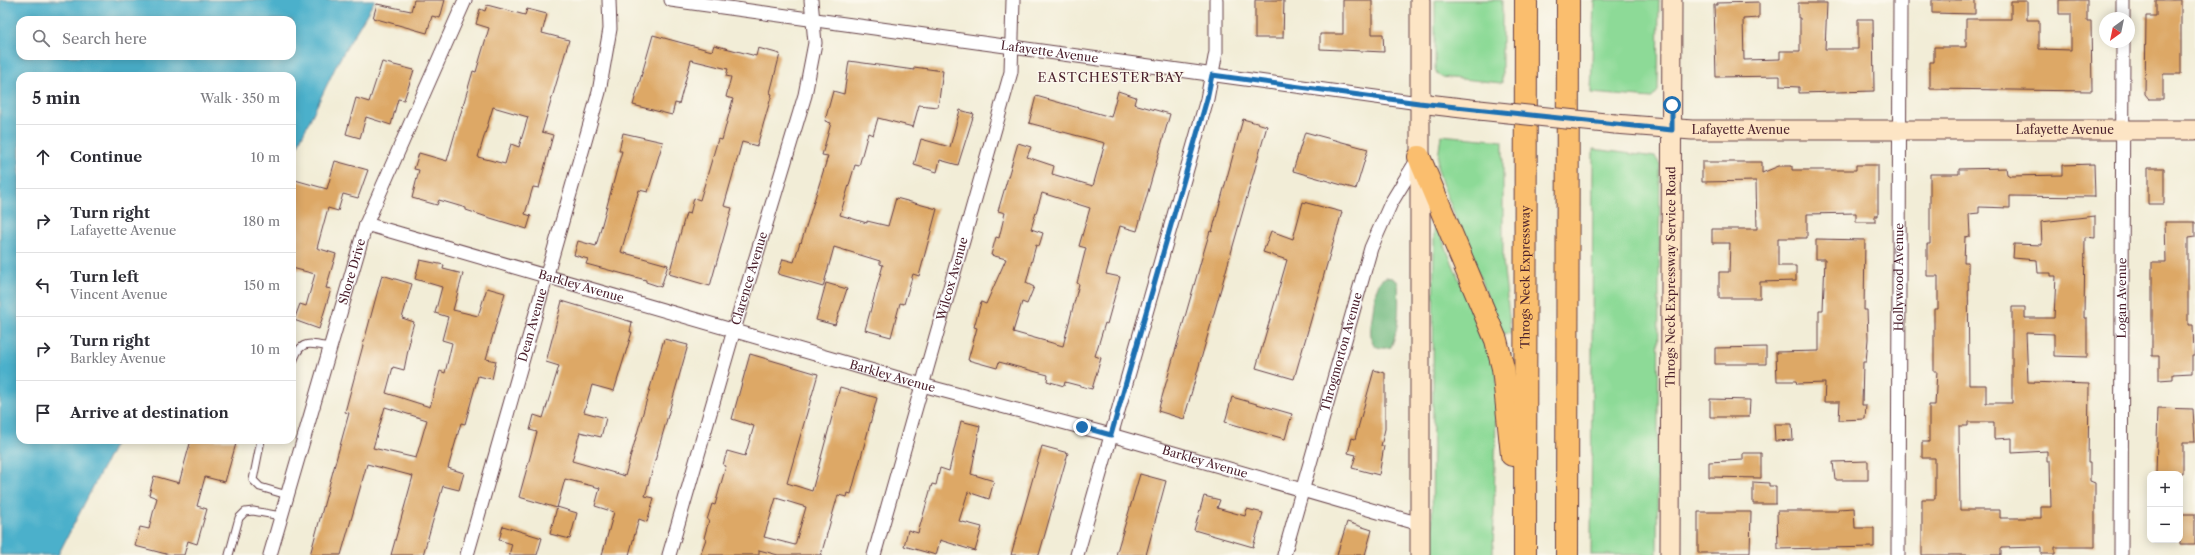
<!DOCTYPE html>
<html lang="en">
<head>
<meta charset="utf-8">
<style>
	:root { --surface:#fff; --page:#f2f2f3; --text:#2b2b33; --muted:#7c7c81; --line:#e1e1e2 }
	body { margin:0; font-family:"Libre Caslon Text",serif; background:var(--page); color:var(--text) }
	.controls { position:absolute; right:12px; bottom:12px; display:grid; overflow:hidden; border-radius:8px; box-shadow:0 2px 10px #0003 }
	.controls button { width:36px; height:36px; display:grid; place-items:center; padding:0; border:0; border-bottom:1px solid var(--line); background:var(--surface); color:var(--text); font:20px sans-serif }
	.compass { position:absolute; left:2099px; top:12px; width:36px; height:36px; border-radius:50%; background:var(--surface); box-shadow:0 2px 10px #0003; rotate:213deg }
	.stop { position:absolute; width:12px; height:12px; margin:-9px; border:3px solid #1f6fb2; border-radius:50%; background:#fff }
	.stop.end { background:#1f6fb2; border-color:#fff; box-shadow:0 1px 4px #0008 }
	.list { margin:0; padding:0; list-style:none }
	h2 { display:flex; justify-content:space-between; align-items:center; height:52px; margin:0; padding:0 16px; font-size:17px }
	h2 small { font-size:13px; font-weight:400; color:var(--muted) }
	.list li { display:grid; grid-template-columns:26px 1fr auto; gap:12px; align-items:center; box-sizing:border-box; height:64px; padding:0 16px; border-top:1px solid var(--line) }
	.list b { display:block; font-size:15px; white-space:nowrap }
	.list p { margin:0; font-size:13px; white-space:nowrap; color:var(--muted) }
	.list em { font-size:13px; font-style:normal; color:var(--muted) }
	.icon { flex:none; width:22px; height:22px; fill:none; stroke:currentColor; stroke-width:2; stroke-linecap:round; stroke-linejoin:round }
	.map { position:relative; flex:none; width:2195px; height:555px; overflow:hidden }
	.search { position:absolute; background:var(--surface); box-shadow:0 2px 10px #0003; left:16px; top:16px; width:280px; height:44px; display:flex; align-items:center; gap:10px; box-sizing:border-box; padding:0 14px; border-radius:12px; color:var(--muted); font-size:15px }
	.panel { position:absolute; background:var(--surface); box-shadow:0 2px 10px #0003; left:16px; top:72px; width:280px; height:372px; border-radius:12px }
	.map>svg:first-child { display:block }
	.green { fill:#8dda97; stroke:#6c7c61 }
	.forest { fill:#72ba80; stroke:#5e6c56 }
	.water { fill:#4bb0cb; stroke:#4a687b; fill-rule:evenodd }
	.building { fill:#dda866; fill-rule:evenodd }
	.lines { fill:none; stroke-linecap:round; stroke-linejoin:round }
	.lane-casing { stroke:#633e45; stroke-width:9 }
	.street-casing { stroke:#633e45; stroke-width:15 }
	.secondary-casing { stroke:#633e45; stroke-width:21 }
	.highway-casing { stroke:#633e45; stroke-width:24 }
	.lane { stroke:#fff; stroke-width:7 }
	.street { stroke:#fff; stroke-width:13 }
	.secondary { stroke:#fde5c5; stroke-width:19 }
	.highway { stroke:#fabe6e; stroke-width:22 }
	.secondary-bridge-casing { stroke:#633e45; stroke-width:21; stroke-linecap:butt }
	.secondary-bridge { stroke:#fde5c5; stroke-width:19 }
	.route { stroke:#1f6fb2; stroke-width:5 }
	.labels { text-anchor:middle; stroke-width:3; stroke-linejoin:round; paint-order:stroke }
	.street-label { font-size:12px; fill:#4a1f2b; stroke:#fbf7ec }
	.neighbourhood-label { font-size:13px; letter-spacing:1px; fill:#4a1f2b; stroke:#fbf7ec }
</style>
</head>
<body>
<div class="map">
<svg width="2195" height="555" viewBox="0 0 2195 555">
	<rect width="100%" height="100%" fill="#fbf7ec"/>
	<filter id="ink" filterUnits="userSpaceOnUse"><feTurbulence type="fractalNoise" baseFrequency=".025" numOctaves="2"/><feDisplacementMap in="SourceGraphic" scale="8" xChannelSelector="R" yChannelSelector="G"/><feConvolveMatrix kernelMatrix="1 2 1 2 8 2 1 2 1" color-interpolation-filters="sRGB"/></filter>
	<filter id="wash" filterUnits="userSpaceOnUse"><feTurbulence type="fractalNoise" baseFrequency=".012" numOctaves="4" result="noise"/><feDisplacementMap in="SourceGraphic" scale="16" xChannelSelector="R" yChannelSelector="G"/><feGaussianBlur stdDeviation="0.9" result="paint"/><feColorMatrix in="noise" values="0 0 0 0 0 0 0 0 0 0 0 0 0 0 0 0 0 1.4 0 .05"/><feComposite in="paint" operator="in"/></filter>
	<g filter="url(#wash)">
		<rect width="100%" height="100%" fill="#f2edd7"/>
		<path class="green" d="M 1435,0 L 1502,0 L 1502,83 L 1441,77 L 1437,74 L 1435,69 Z
			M 1594,0 L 1659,0 L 1658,91 L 1652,98 L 1591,93 Z
			M 1441,135 L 1503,141 L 1503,261 L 1511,334 L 1502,333 L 1442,183 L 1437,166 Z
			M 1593,149 L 1655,157 L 1660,164 L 1657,555 L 1591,555 Z
			M 1434,226 L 1438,229 L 1497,370 L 1493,555 L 1432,555 Z"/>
		<path class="forest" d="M 1386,277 L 1392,278 L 1398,282 C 1399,304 1400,326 1391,347 C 1364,354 1371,327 1373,310 C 1374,302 1375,291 1379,283 C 1380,280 1384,278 1386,277 Z"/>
		<path class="water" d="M 0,0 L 375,0 L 338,62 L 292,157 L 292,76 L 20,76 L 20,440 L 117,440 L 58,555 L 0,555 ZM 20,20 L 292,20 L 292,56 L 20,56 Z"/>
		<g id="blocks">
			<path class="building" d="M 414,0 L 445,0 L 440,18 L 432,16 L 427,33 L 373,18 L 377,4 L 411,11 Z
				M 1255,0 L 1284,0 L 1283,38 L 1255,38 Z
				M 1343,0 L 1372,0 L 1372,34 L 1383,34 L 1384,52 L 1320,49 L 1320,34 L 1343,34 Z
				M 1932,0 L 1975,0 L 1975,14 L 1932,13 Z
				M 2059,0 L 2087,0 L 2087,21 L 2091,21 L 2092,91 L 1930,89 L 1930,62 L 1934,62 L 1934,47 L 1966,47 L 1966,19 L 2011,19 L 2011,1 L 2027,1 L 2027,20 L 2039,20 L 2039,49 L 2071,50 L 2071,14 L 2059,14 Z
				M 2156,0 L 2181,0 L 2181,74 L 2163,74 L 2163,99 L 2149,99 L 2145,94 L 2146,16 L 2156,16 Z
				M 1759,2 L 1759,18 L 1743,19 L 1744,60 L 1780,59 L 1780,51 L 1800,51 L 1800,18 L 1798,18 L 1798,3 L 1827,3 L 1825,49 L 1858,49 L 1858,19 L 1873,19 L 1874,91 L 1799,93 L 1799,87 L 1780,86 L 1780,76 L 1716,77 L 1714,5 L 1717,5 L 1717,3 Z
				M 487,5 L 525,15 L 527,9 L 547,14 L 542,33 L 569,40 L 542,132 L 553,135 L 539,188 L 533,187 L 525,214 L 531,216 L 527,229 L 487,217 L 466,210 L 466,208 L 439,200 L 437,205 L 412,198 L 419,170 L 414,169 L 419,153 L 447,161 L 473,71 L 476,72 L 489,28 L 476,24 L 480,9 L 485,11 ZM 493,107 L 528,117 L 519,147 L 511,144 L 505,164 L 478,157 Z
				M 653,35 L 712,51 L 714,45 L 756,56 L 758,48 L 780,54 L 770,93 L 772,94 L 757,146 L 742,142 L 724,206 L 732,208 L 710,286 L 669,274 L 686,213 L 690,214 L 694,198 L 700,200 L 718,139 L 722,140 L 733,99 L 726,97 L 731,77 L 726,76 L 728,69 L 691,60 L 679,104 L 675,103 L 672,115 L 633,105 Z
				M 849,61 L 914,70 L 914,67 L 943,71 L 938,107 L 919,105 L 913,127 L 878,118 L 873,135 L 868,133 L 859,166 L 855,165 L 840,215 L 867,223 L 867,221 L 888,226 L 896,198 L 937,209 L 919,276 L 913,274 L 904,304 L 900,303 L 891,337 L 865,330 L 883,265 L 880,264 L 880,261 L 834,247 L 823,287 L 778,274 L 783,259 L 794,262 L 800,242 L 801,243 L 828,156 L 822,155 L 831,123 L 825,121 L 833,91 L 844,94 Z
				M 382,62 L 414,70 L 404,100 L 398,99 L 391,125 L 366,117 L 360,138 L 346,134 L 356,98 L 369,102 Z
				M 1118,91 L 1136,97 L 1134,104 L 1170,114 L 1137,231 L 1120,226 L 1106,274 L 1120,277 L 1107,324 L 1105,323 L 1095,356 L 1101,358 L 1092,389 L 1065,382 L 1064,386 L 1047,381 L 1048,375 L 999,362 L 997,368 L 968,360 L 977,328 L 974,327 L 981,302 L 986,304 L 1006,259 L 991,255 L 996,237 L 999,238 L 1005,213 L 998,211 L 1018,143 L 1031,147 L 1027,157 L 1054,166 L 1052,174 L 1093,186 L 1105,143 L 1029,123 L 1036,96 L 1111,117 ZM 1042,193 L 1090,208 L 1079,246 L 1086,248 L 1077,283 L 1079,284 L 1063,346 L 1013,332 L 1022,302 L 1027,304 L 1034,287 L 1026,283 L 1036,245 L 1039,246 L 1043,233 L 1031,229 Z
				M 960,110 L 974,114 L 958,165 L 940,160 L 937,172 L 914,165 L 921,139 L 950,147 Z
				M 1243,119 L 1267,126 L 1184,419 L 1158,411 L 1201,261 L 1210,231 L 1212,232 Z
				M 1305,132 L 1368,149 L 1356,189 L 1293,171 Z
				M 623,133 L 663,142 L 648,192 L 639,190 L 621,252 L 668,265 L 661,287 L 646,282 L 646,280 L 586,264 L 588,259 L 574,255 L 578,241 L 596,246 L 622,151 L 619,151 Z
				M 335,161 L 368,170 L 358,198 L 343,194 L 338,211 L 328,208 L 317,248 L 336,254 L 326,288 L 331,289 L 319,329 L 294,320 L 300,304 L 306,306 L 315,274 L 292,268 L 292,192 L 295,180 L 327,189 Z
				M 1702,162 L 1762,162 L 1762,173 L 1779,166 L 1792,166 L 1792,170 L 1856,170 L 1856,165 L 1878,165 L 1878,216 L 1875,216 L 1875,222 L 1856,222 L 1856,213 L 1807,214 L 1807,238 L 1778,238 L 1778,266 L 1796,266 L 1796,281 L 1760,282 L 1760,298 L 1719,298 L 1719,272 L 1729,272 L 1730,243 L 1712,243 L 1712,229 L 1757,229 L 1756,181 L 1702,182 Z
				M 2094,164 L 2095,197 L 2010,196 L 2010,208 L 1979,207 L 1979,213 L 1969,214 L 1970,236 L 1965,237 L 1964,262 L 1968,262 L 1969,385 L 1986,385 L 1986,403 L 2012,403 L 2012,307 L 2025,307 L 2025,318 L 2054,318 L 2056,276 L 2051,276 L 2051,273 L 2038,273 L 2037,260 L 2013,258 L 2014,244 L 2042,245 L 2041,222 L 2095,216 L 2095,238 L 2085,237 L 2084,318 L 2087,318 L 2087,357 L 2054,356 L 2054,334 L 2026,333 L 2028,382 L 2089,384 L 2088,463 L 2090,463 L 2090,481 L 2095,483 L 2095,547 L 2055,547 L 2055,554 L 2041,554 L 2041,547 L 2001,548 L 2001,555 L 1922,555 L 1922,499 L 1935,499 L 1935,458 L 1922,458 L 1922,442 L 1929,442 L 1929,405 L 1935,405 L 1937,371 L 1934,371 L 1934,309 L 1938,309 L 1938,276 L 1927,276 L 1927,244 L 1930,244 L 1930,174 L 1959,174 L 1959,169 L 2006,168 L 2007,174 L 2010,176 L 2062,175 L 2062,165 ZM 1968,422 L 1994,422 L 1994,439 L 2012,438 L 2012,453 L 2047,451 L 2047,461 L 2050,461 L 2051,507 L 2041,507 L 2041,518 L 2000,518 L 2000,510 L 1960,510 L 1959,426 L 1968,426 Z
				M 2148,168 L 2164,168 L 2164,204 L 2148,204 Z
				M 1303,202 L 1342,212 L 1294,379 L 1256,368 L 1287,260 L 1263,252 L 1271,231 L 1293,239 Z
				M 2165,222 L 2195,222 L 2195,237 L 2188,238 L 2188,325 L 2193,325 L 2194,356 L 2192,356 L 2192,373 L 2173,374 L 2173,379 L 2159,380 L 2159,356 L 2152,356 L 2152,262 L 2166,262 Z
				M 1816,239 L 1865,240 L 1864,310 L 1867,310 L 1868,339 L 1866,362 L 1863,362 L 1862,405 L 1866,405 L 1865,419 L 1839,420 L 1840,402 L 1824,402 L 1825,383 L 1797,384 L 1796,381 L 1777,381 L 1776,352 L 1819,351 L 1819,310 L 1823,310 L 1825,259 L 1816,259 Z
				M 420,260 L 444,265 L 443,269 L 463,274 L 453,310 L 478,316 L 487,288 L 505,293 L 486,359 L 496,361 L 492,379 L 478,376 L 465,424 L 461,423 L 448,468 L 464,473 L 459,490 L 443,486 L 423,555 L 391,555 L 413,476 L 367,464 L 341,555 L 310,555 L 349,413 L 345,412 L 382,275 L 412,284 L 402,318 L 414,322 L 409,340 L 410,340 L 404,370 L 393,367 L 386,393 L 430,407 L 440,371 L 445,373 L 452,343 L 442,340 L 448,317 L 435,313 L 442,287 L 415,279 ZM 385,407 L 427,420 L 416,458 L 373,448 Z
				M 826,283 L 847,289 L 835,325 L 816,320 Z
				M 562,301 L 632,322 L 630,332 L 632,332 L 614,391 L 592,385 L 584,412 L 606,418 L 601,437 L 580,432 L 572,461 L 625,476 L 664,339 L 688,345 L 645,496 L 654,498 L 647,522 L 639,519 L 629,555 L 602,555 L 614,512 L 595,506 L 600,488 L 565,479 L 557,508 L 519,497 L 537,432 L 530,430 L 534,415 L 543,418 L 559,366 L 546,362 Z
				M 1766,347 L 1766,364 L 1715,364 L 1715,348 Z
				M 750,354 L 818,374 L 787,483 L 812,491 L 840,387 L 877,398 L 851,494 L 848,493 L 847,497 L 838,495 L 821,555 L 778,555 L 759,550 L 759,555 L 700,555 L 706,539 L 704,538 L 709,520 L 707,520 L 712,504 L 715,505 L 726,466 L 723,465 L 727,451 L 745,456 L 754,426 L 732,419 ZM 776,498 L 806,507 L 795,545 L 764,537 Z
				M 1374,370 L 1385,373 L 1385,429 L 1381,446 L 1384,446 L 1379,475 L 1352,468 L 1356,455 L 1348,453 L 1352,438 L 1355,439 Z
				M 1232,397 L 1292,414 L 1285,439 L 1225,422 Z
				M 1710,399 L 1750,400 L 1749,417 L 1710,417 Z
				M 2158,408 L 2193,409 L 2195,442 L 2183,442 L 2183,474 L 2156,474 Z
				M 961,421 L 980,426 L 971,474 L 994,481 L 989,499 L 968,492 L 959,521 L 982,527 L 975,551 L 940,540 L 936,555 L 904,546 L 908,530 L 918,533 L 932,484 L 936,485 L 940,468 L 949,471 Z
				M 1774,424 L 1792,424 L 1793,440 L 1775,441 Z
				M 191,440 L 237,440 L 225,482 L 205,477 L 197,506 L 207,509 L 197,544 L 188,541 L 184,555 L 170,555 L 135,546 L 140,527 L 149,529 L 153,513 L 157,498 L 149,495 L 154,476 L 179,483 Z
				M 1042,446 L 1068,453 L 1039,555 L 1011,555 Z
				M 1743,453 L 1761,453 L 1761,478 L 1709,477 L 1709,462 L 1743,460 Z
				M 1868,461 L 1868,480 L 1835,480 L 1833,462 Z
				M 1140,474 L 1166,481 L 1146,555 L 1116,555 Z
				M 1753,482 L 1769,483 L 1769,486 L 1776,486 L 1776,504 L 1753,504 Z
				M 1204,496 L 1220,500 L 1217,508 L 1245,516 L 1247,509 L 1263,513 L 1253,547 L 1194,530 Z
				M 557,507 L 577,513 L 570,539 L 550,534 Z
				M 1854,508 L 1855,528 L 1874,528 L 1874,547 L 1778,549 L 1777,511 L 1838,511 L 1838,509 Z
				M 1698,512 L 1751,512 L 1750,553 L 1698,553 Z
				M 2180,514 L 2195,514 L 2195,544 L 2180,544 Z
				M 1347,522 L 1372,530 L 1365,555 L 1337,555 Z
				M 503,526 L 542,538 L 537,555 L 509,555 L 512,544 L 499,540 Z"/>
		</g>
	</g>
	<g filter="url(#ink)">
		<use href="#blocks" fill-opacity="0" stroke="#633e45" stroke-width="1"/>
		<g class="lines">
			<defs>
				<path id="lane" d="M 292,365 C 300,339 307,343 330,347
					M 261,440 L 253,480 L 260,487 L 287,495
					M 229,555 L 239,518 L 245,512 L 253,511 L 281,516"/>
				<g id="street">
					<path id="s1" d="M 671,0 L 1419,103"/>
					<path d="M 2123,18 L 2123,0"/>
					<path id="s2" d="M 366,224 L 922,385 L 1111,435 L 1420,524"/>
					<path id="s3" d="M 270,555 L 366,224 L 465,0"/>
					<path id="s4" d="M 467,555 L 599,92 L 610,29 L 609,0"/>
					<path id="s5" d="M 669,555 L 734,330 L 805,95 L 815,43 L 811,0"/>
					<path id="s6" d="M 874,555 L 1011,72 L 1013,0"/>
					<path d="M 1077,555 L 1207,99 L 1216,52 L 1216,0"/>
					<path id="s7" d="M 1284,555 L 1371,248 L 1391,203 L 1419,157"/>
					<path id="s8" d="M 1898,555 L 1900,0"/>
					<path id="s9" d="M 2121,555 L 2123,42"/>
				</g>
				<g id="secondary">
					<path d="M 1420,0 L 1420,555"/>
					<path d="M 1419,103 L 1479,110"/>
					<path id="s10" d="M 1615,124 L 1692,130 L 2195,130"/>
					<path id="s11" d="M 1670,555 L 1672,0"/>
				</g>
				<g id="highway">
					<path d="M 1419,157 L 1496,340 L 1503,368 L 1512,455"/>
					<path id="s12" d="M 1525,555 L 1526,0"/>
					<path d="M 1567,555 L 1568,0"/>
				</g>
			</defs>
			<use href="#lane" class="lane-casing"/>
			<use href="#street" class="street-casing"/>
			<use href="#secondary" class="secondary-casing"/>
			<use href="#highway" class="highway-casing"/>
			<use href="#lane" class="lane"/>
			<use href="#street" class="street"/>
			<use href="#secondary" class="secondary"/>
			<use href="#highway" class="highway"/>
			<defs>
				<path id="secondary-bridge" d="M 1479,110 L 1615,124"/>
			</defs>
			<use href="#secondary-bridge" class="secondary-bridge-casing"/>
			<use href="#secondary-bridge" class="secondary-bridge"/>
		</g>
	</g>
	<g class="lines" filter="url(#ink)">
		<path class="route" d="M 1082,427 L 1111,435 L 1207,99 L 1212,75 L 1419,103 L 1672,130 L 1672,105"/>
	</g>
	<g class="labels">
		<g class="street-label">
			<text dy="4" stroke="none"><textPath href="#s1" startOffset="382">Lafayette Avenue</textPath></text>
			<text dy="4" stroke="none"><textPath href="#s10" startOffset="126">Lafayette Avenue</textPath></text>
			<text dy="4" stroke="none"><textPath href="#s10" startOffset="450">Lafayette Avenue</textPath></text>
			<text dy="4" stroke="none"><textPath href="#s3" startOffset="295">Shore Drive</textPath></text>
			<text dy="4" stroke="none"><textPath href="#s8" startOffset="278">Hollywood Avenue</textPath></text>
			<text dy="4" stroke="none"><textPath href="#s12" startOffset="278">Throgs Neck Expressway</textPath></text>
			<text dy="4" stroke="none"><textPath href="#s11" startOffset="278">Throgs Neck Expressway Service Road</textPath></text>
			<text dy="4" stroke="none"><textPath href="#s5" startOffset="288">Clarence Avenue</textPath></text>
			<text dy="4" stroke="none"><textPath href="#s6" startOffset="287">Wilcox Avenue</textPath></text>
			<text dy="4" stroke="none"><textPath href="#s2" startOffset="224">Barkley Avenue</textPath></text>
			<text dy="4" stroke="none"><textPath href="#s9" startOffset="257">Logan Avenue</textPath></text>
			<text dy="4" stroke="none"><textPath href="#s4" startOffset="239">Dean Avenue</textPath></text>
			<text dy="4" stroke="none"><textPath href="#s7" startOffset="211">Throgmorton Avenue</textPath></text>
			<text dy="4" stroke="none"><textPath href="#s2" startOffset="548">Barkley Avenue</textPath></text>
			<text dy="4" stroke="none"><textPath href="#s2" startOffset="872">Barkley Avenue</textPath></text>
		</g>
		<g class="neighbourhood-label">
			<text x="1111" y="82">EASTCHESTER BAY</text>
		</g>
	</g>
</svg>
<div class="controls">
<button>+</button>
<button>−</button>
</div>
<svg class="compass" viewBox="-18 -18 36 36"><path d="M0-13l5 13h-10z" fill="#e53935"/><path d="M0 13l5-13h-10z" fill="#7c7c81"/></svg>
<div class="stop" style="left:1672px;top:105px"></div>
<div class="stop end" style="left:1082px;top:427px"></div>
<div class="search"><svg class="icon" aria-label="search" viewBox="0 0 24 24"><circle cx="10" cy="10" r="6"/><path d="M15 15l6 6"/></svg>Search here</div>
<section class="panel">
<h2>5 min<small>Walk · 350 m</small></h2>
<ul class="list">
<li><svg class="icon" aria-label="ahead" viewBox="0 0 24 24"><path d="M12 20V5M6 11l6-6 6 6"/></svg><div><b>Continue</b></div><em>10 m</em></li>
<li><svg class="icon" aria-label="right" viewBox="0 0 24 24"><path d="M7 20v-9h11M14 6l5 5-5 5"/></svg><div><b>Turn right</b><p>Lafayette Avenue</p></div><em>180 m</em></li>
<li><svg class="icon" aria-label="left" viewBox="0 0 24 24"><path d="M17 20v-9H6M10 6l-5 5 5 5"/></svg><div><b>Turn left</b><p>Vincent Avenue</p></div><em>150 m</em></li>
<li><svg class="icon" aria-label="right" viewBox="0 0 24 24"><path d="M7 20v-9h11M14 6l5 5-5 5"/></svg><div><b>Turn right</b><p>Barkley Avenue</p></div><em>10 m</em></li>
<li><svg class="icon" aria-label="arrive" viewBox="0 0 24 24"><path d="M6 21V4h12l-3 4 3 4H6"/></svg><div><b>Arrive at destination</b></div></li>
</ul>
</section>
</div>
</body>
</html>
